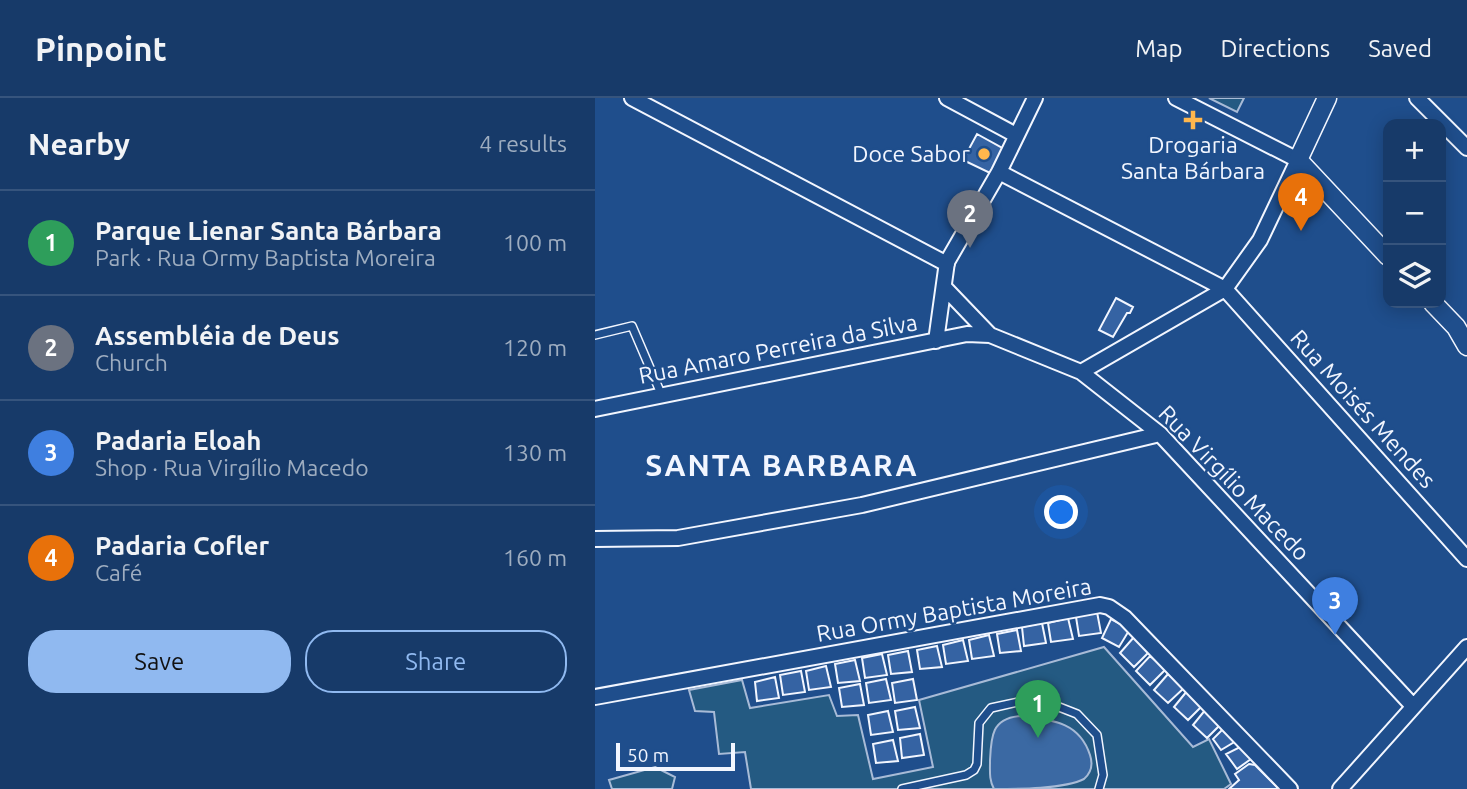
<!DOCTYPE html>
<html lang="en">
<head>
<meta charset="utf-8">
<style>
	:root { --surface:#173a69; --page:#244571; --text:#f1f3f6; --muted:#9eadc0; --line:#36547d; --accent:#90b9f0 }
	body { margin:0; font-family:Ubuntu,sans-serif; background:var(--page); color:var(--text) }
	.controls { position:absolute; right:21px; top:21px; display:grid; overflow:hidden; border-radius:14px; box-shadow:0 4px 18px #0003 }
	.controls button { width:63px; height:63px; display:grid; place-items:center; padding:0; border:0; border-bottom:2px solid var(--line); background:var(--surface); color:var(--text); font:35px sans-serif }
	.scale { position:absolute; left:21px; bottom:18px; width:119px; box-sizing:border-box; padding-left:7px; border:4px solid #f2f6ff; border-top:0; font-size:19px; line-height:24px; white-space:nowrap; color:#f2f6ff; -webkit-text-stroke:5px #1f4e8c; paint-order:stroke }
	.you { position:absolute; left:467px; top:415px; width:24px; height:24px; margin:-18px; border:5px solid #fff; border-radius:50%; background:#1a73e8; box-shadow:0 0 0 10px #1a73e833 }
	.badge { display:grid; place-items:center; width:46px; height:46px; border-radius:50%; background:var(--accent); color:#fff; font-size:23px; font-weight:700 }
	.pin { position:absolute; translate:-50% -58px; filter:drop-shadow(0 2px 4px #0008) }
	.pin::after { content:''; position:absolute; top:37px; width:24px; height:21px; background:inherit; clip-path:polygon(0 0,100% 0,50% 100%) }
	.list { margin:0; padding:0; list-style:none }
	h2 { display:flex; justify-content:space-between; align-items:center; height:91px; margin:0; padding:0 28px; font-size:30px }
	h2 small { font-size:23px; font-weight:400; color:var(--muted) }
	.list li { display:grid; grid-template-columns:46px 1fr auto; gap:21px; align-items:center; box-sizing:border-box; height:105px; padding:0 28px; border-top:2px solid var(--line) }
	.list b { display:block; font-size:26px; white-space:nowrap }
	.list p { margin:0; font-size:23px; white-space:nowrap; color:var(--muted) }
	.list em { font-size:23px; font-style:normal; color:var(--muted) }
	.actions { display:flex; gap:14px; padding:21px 28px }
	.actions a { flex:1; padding:16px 0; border:2px solid var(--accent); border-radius:28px; text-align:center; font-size:24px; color:var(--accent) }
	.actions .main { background:var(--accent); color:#111 }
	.icon { flex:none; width:38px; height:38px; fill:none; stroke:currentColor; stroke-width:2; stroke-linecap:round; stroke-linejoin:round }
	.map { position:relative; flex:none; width:872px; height:691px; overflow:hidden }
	header { display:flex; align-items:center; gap:42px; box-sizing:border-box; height:98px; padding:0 35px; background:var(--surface); border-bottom:2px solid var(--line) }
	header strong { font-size:33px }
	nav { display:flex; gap:38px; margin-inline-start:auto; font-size:24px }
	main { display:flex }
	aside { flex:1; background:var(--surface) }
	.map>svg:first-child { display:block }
	.green { fill:#245a82; stroke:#a8bbd7; stroke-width:2 }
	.water { fill:#3b69a3; stroke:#a8bbd7; stroke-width:2 }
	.building { fill:#3563a3; stroke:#f2f6ff; stroke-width:2 }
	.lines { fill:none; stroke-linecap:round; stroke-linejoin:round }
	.service-casing { stroke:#f2f6ff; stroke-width:10 }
	.minor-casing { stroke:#f2f6ff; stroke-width:18 }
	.tertiary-casing { stroke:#f2f6ff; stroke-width:21 }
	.service { stroke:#1f4e8c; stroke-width:7 }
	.minor { stroke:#1f4e8c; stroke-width:14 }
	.tertiary { stroke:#1f4e8c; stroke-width:18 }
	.poi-dot { fill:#ffb74d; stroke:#1f4e8c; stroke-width:2.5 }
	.labels { text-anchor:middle; stroke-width:5; stroke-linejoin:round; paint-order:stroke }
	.poi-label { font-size:23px; fill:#f2f6ff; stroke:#1f4e8c }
	.street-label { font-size:23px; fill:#f2f6ff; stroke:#1f4e8c }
	.district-label { font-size:30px; font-weight:bold; letter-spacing:2px; fill:#f2f6ff; stroke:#1f4e8c }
</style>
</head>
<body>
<header>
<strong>Pinpoint</strong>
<nav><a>Map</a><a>Directions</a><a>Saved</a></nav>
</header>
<main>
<aside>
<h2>Nearby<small>4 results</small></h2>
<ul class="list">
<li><span class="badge" style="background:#2e9e5b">1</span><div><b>Parque Lienar Santa Bárbara</b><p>Park · Rua Ormy Baptista Moreira</p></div><em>100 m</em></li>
<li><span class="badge" style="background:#6b7280">2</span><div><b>Assembléia de Deus</b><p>Church</p></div><em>120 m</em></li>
<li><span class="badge" style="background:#3f7fe0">3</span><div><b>Padaria Eloah</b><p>Shop · Rua Virgílio Macedo</p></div><em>130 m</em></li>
<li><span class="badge" style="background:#e8710a">4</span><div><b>Padaria Cofler</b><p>Café</p></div><em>160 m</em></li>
</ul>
<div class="actions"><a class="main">Save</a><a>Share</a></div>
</aside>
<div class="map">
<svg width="872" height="691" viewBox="0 0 872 691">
	<rect width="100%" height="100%" fill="#1f4e8c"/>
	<path class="green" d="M 614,0 L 649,0 L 642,14 Z
		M 509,549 L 598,649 L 614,641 L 636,686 L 629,691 L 156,691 L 150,654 L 124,656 L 119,614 L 100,613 L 94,592 L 147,582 L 155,610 L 234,597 L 242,618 L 263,617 L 278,681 L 338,669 L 324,602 Z
		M 60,669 L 80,679 L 77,691 L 17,691 L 14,682 Z"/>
	<path class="water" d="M 425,618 C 456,622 484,623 495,657 C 498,666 497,674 489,681 C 470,691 422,691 399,691 C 394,682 395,674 395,663 C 396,640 396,620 425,618 Z"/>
	<path class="building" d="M 382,36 L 409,51 L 395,75 L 368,62 Z
		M 521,200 L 538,209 L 535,215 L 532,215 L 518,239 L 504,232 Z
		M 502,514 L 506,535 L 484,538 L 481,519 Z
		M 473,520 L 478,541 L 456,544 L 453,525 Z
		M 516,521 L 535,531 L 524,549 L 507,540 Z
		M 447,525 L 451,545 L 429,548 L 427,529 Z
		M 422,532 L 426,553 L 405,555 L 402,536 Z
		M 394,537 L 399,558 L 377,561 L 374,542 Z
		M 539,539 L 555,553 L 539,569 L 525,555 Z
		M 368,542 L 373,563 L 351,566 L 348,547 Z
		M 342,548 L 347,569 L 325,571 L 322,552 Z
		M 313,553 L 317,574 L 296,576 L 293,557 Z
		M 287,556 L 292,577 L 270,580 L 267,560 Z
		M 555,558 L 571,571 L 555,587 L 541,573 Z
		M 260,562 L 265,583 L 243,585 L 240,566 Z
		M 231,568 L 236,589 L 214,592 L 211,573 Z
		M 206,573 L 210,594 L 188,597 L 185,577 Z
		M 573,576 L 589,590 L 573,605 L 559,592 Z
		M 180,579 L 184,600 L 162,603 L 160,584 Z
		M 291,581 L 296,602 L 274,605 L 271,585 Z
		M 318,581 L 322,602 L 300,605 L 297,585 Z
		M 265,586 L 269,607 L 247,609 L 244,590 Z
		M 592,593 L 608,607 L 593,622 L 579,609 Z
		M 320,609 L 325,630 L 303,632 L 300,613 Z
		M 611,611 L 627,625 L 612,640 L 598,627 Z
		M 293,613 L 298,634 L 276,637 L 273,617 Z
		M 630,629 L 641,643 L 626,652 L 618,641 Z
		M 325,636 L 329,657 L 307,660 L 305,640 Z
		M 298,642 L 303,663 L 281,665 L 278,646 Z
		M 647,648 L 656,661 L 642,671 L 631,656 Z
		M 654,666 L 660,667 L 684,691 L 634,691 L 644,682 L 640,676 Z"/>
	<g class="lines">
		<defs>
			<path id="service" d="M 0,237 L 37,228 L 67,298
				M 307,691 L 371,677 L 379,672 L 382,666 L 384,625 L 396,610 L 441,600 L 482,616 L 502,637 L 508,677 L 504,691"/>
			<path id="minor" d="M 37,0 L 352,166
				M 352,0 L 421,37
				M 822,0 L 872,50
				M 404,74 L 630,191 L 872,461
				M 349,189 L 395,237
				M 341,243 L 352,164 L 404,74 L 440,0
				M 486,274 L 630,191 L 665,142 L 703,62 L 581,0
				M 0,311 L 372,236 L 395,237 L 486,274 L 565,336 L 818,608
				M 0,441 L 83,440 L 267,407 L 565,336
				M 0,599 L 505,507 L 514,509 L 530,520 L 695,691
				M 745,691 L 872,549"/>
			<path id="tertiary" d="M 732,0 L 703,62 L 793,158
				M 838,205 L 861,229 L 872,248"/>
		</defs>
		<use href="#service" class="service-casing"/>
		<use href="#minor" class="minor-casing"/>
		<use href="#tertiary" class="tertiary-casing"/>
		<use href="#service" class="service"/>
		<use href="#minor" class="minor"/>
		<use href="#tertiary" class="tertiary"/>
	</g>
	<g class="poi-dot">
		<path d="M594.5 11.5h7v7h7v7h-7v7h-7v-7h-7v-7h7z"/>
		<circle cx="389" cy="56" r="7"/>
	</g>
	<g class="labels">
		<g class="poi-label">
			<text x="598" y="55">Drogaria<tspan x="598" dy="26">Santa Bárbara</tspan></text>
			<text x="375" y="64" text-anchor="end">Doce Sabor</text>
		</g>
		<g class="street-label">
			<text transform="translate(183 251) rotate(-11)" y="8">Rua Amaro Perreira da Silva</text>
			<text transform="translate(768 311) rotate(48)" y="8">Rua Moisés Mendes</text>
			<text transform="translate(639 385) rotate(46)" y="8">Rua Virgílio Macedo</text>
			<text transform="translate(359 512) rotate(-10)" y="8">Rua Ormy Baptista Moreira</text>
		</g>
		<g class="district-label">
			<text x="187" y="378">SANTA BARBARA</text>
		</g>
	</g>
</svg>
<div class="controls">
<button>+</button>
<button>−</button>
<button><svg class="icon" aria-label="layers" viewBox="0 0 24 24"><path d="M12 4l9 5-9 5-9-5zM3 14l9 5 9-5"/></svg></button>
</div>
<div class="scale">50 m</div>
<div class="you"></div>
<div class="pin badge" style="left:443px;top:640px;background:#2e9e5b">1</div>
<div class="pin badge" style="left:375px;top:150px;background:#6b7280">2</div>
<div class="pin badge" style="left:740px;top:537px;background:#3f7fe0">3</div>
<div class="pin badge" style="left:706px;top:133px;background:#e8710a">4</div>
</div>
</main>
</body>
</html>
